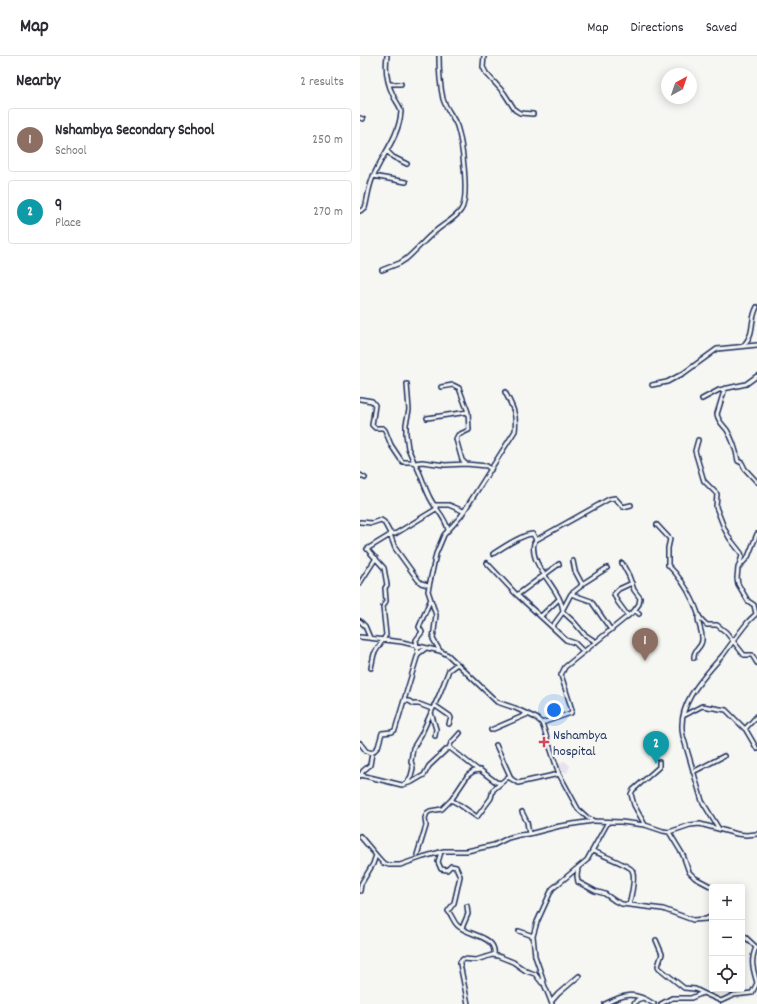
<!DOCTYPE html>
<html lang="en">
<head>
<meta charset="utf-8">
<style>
	:root { --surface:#fff; --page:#f7f7f7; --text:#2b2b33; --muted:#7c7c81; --line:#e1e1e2; --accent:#d1495b }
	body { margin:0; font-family:Dekko,sans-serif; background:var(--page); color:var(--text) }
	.controls { position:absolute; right:12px; bottom:12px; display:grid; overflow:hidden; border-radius:4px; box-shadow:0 2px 10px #0003 }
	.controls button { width:36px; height:36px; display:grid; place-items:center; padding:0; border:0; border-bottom:1px solid var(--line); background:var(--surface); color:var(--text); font:20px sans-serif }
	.compass { position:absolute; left:301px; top:12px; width:36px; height:36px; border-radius:50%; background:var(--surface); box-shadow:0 2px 10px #0003; rotate:40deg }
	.you { position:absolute; left:194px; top:654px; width:14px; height:14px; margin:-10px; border:3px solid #fff; border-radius:50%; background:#1a73e8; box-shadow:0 0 0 6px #1a73e833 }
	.badge { display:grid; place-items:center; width:26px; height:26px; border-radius:50%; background:var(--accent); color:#fff; font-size:13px; font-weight:700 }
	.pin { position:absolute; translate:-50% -33px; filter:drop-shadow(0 1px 2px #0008) }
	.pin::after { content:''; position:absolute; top:21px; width:14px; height:12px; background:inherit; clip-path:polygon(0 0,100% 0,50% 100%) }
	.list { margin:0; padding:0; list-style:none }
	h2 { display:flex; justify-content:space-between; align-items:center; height:52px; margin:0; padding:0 16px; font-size:17px }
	h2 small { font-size:13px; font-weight:400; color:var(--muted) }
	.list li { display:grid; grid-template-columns:26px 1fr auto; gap:12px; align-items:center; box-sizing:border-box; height:64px; margin:0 8px 8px; padding:0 8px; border:1px solid var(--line); border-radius:4px }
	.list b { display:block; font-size:15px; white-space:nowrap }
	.list p { margin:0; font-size:13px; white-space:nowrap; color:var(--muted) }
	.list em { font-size:13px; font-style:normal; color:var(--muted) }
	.icon { flex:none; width:22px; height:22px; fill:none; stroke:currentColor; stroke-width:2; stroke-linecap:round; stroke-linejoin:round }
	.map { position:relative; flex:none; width:397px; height:948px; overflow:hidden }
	header { display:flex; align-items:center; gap:24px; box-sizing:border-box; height:56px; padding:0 20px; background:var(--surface); border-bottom:1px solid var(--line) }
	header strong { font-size:19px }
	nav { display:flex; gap:22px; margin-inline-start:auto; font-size:14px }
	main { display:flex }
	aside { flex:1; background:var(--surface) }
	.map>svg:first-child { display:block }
	.built { fill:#e7e2ee }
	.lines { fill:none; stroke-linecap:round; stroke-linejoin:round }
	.minor-casing { stroke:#1b2f5e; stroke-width:6 }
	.minor { stroke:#f6f6f2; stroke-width:3 }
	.poi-dot { fill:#d1495b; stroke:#f6f6f2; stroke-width:1.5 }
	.labels { text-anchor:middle; stroke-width:4; stroke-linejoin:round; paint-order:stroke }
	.poi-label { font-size:14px; fill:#1b2f5e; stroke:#f6f6f2; text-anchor:start }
</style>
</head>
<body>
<header>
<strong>Map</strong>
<nav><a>Map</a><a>Directions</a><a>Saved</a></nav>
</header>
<main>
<aside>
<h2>Nearby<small>2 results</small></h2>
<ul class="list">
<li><span class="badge" style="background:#8d6e63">1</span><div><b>Nshambya Secondary School</b><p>School</p></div><em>250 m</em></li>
<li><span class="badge" style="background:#0f9aa8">2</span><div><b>q</b><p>Place</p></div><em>270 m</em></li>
</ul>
</aside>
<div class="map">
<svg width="397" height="948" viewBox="0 0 397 948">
	<rect width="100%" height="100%" fill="#f6f6f2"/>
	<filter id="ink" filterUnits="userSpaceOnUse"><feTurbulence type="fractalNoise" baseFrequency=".025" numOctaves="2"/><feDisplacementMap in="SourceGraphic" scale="8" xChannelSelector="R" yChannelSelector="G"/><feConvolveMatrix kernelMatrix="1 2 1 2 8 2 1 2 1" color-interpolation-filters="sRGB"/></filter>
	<g filter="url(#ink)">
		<path class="built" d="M 205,705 L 210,710 L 207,717 L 203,716 L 199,710 L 201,706 Z"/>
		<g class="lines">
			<defs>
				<path id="minor" d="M 124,0 L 123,11 L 126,17 L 144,37 L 155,54 L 160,57 L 173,58
					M 29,28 L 41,28
					M 0,62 L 3,63
					M 27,95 L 33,101 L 47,108
					M 13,120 L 46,126
					M 0,155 L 5,152 L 6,148 C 8,139 9,130 13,121 C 22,99 39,81 41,56 C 41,50 35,45 33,39 C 27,27 25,14 27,0
					M 22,214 L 40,207 L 46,203 C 57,194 66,182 77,174 C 85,167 95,163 101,154 C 110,142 102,85 97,70 C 93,60 86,53 83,43 C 80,29 79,14 79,0
					M 383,290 C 396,277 389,266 397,251
					M 47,328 L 49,354 L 46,368 L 46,378 L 48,392 L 54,406
					M 292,329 L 307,326 L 324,317 L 357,293 L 397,289
					M 81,331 L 93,329 L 99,332 L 108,356 L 109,374 L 98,379 L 96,383 L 102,404 L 106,408 L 127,410 L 131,414
					M 365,332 L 357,358 C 358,365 363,369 367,374 C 373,384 376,393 378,405 L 382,407 L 385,413 L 397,426
					M 0,343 L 12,345 L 15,349 L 12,369 L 15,372 L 23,372 L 25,374 L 31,389 L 41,404 L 43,406 L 52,406 L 55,407 C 61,418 64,430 69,440 C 74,452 86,461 88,474
					M 342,343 L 359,334 L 386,328 L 397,320
					M 67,362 L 108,356
					M 338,384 L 335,395 L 343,422 L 344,425 L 357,438 L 356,451 L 365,474 L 370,483 L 381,497 L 382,500 L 378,512
					M 55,407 L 62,406 L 85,409 L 106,408
					M 0,419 L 5,422
					M 74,449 L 89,449 L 103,455
					M 0,466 L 12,467 L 21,464 L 24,466 L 30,477 L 35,478 L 76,453
					M 297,469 L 310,483 L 308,492 L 308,509 C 318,519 327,532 333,545 C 339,557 336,560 347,569 L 357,569 L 366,576 L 384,599 L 392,599 L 397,607
					M 30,478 L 35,492 L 58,524 L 61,527 L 68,529
					M 133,498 C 142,492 162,478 173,478 L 176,484
					M 127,507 L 155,537 L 192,571
					M 262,507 L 269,520 L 274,534 L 280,542 L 279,548 L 274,555
					M 0,527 L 16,502
					M 222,528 L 247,512
					M 211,538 L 231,545 L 251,574
					M 157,539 L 199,508
					M 203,553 L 211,538 L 220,531 L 222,528 L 215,515 L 213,505
					M 203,556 L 214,566 L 224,578 L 236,586
					M 181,560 L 199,543
					M 268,560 L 257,545 L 254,538 L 259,533 L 272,527
					M 0,565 L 5,570 L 10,582
					M 0,581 L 42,586 L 80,595 L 88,599 L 137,646 L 155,652 L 176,662 L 182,667 L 199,718 L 218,753 L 228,762 L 234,765 L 261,766 L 285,769 L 303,775 L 309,776 L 330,769 L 340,768 L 377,778 L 386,779 L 397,778
					M 80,595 L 73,583 L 76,559 L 68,535 L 76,498 L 84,479 L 101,460 L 155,375 C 157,359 153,351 145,336
					M 224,596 L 215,587 L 206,584 L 192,571 L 203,556 C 202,533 169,511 174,487 L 176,484 L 249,443 L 255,442 L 263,451 L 271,449
					M 58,598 L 56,584 L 62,576 L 59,571 L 70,545
					M 334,602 C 333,593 342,592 342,584 C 343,576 338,569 338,561
					M 11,612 L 14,598 L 26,579 L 23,551 L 26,545 L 25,532 L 27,529 L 24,512 L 7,493 L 30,479
					M 44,645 L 49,645 L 54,648 L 59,648 L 72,653
					M 74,649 L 90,660 L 91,662 L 89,668
					M 71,657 L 76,673 L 75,680
					M 323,660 L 342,650 L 366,654 L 386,674 L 397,693
					M 182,667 L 211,657 L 212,654 L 201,619 L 205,611 L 274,555 L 277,556 L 279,558
					M 385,673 L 397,660
					M 131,674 L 168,658
					M 0,687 L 6,695 L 12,697
					M 136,689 L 151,722
					M 89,692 L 91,687 L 100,677
					M 333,716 L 364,700
					M 1,719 L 42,729 L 52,726 L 64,719 L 69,710 L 87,693 L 90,692 L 118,714
					M 0,720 L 3,715 L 10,709 L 12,697 L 18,691 L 22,677 L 32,676 L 35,674 L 58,598 L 66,592
					M 47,727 L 51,720 L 53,712 L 51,705 L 53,692 L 61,679 L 80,637 L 89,614 L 97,608
					M 91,744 L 100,749 L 117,761 L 131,742 L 133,734 L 141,727
					M 162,756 L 167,766 L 169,778
					M 285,769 L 274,749 L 271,738 L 273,734 L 299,711 L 299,706
					M 359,773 L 342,745 L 323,680 C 316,648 344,621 363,599 C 371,588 379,577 387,567 C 390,563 393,561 396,558 L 394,549 L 388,545 L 378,528 L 377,522 L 378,512 L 388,501 L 397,478
					M 309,776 L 323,799 L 329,816 L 335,822 L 352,831
					M 0,780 L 16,799
					M 233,795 C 240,798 270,810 272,814 C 276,821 271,841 269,849
					M 81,796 L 78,806 L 81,813 L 87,814 L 91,810 L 96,811 L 100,820 L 97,834 L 94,847 L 88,855 C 92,859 93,865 97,869 C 107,880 137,879 134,899
					M 57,799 L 66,770 L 65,762 L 67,757 L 70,755 L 82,753 L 92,743 L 108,719 L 114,715 L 120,714 L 136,726 L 141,727 L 148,721 L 158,727 L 199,718
					M 218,812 L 217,820 L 218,826 L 235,835 L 245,838 L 255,845 L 262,848 L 303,853 L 333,864 L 346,863 L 352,860
					M 0,835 L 1,828 L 13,808 L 16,799 L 23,807 L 29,809 L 40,809 L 63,801 L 84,795 L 107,795 L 134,789 L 148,782 L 159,779 L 169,778 L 200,770 L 233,765
					M 102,872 L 108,858 L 107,850
					M 159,875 L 173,880
					M 382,878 L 397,892
					M 296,884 L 302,898 L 298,910 L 299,912 L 324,932 L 335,933 L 343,937
					M 396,891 C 390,906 393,912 397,927
					M 191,946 L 198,938 L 219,920
					M 108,948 L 100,908 L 100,906 L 103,903 L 116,904 L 132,899 L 138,900 L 153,906 L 166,915 L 175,918 L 182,927
					M 192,948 L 184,928 L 182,920 L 175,900 L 173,880 L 177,866 L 192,833 L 227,804 L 248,766
					M 245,948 C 264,938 274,935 294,948
					M 274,948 L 277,944 L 283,942
					M 301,948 L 312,942 L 331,942 L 343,937 L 361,945 L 374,939 L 392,937 L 397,927"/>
			</defs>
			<use href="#minor" class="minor-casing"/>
			<use href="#minor" class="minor"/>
		</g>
	</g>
	<path class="poi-dot" d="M182 680h4v4h4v4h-4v4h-4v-4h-4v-4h4z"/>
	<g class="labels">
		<g class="poi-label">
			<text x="193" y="683">Nshambya<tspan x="193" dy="16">hospital</tspan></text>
		</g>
	</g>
</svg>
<div class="controls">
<button>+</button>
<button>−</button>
<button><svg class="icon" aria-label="locate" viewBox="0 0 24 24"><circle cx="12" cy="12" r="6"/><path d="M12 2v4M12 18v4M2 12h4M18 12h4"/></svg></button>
</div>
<svg class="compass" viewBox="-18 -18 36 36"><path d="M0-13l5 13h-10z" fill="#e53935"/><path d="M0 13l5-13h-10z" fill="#7c7c81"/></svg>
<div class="you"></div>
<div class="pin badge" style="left:285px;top:605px;background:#8d6e63">1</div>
<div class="pin badge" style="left:296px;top:708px;background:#0f9aa8">2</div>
</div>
</main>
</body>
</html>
